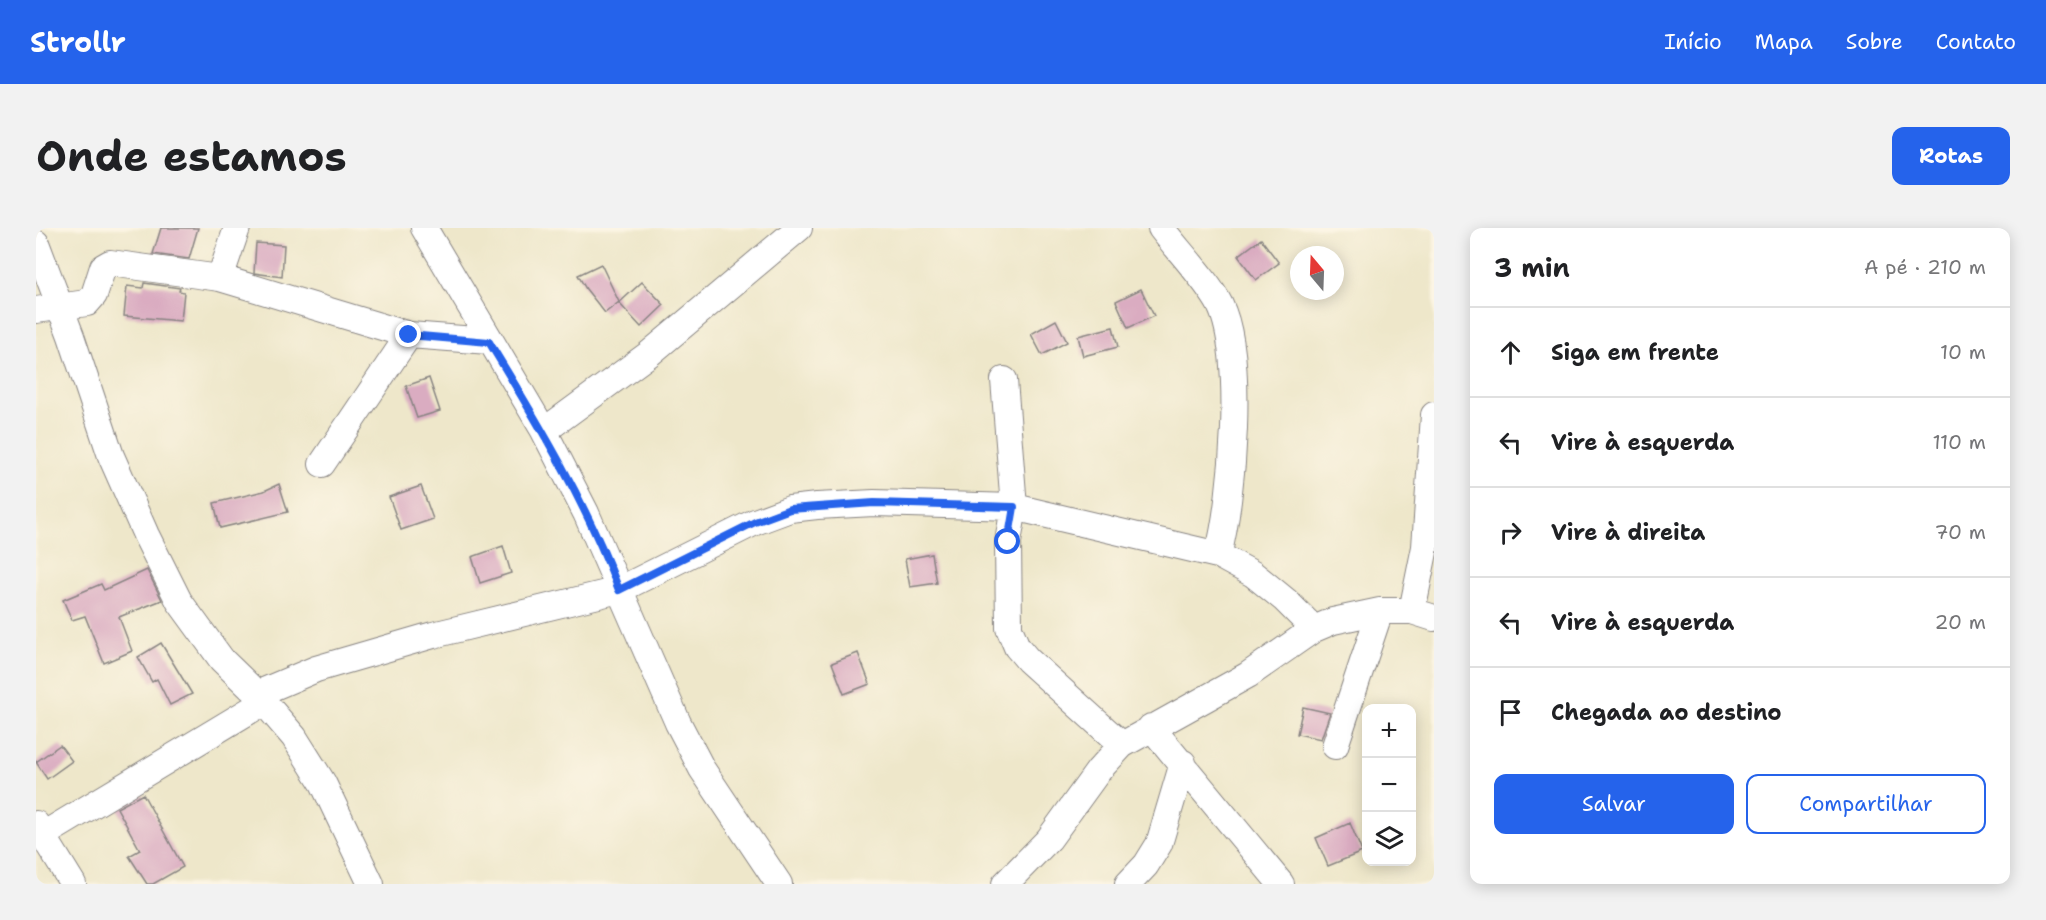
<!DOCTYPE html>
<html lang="pt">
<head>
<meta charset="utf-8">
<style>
	:root { --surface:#fff; --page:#f2f2f2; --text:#202124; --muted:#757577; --line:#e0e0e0; --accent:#2563eb }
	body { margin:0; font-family:"Shantell Sans",sans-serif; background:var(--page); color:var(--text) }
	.controls { position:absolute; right:18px; bottom:18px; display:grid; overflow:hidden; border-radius:12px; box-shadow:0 3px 15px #0003 }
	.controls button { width:54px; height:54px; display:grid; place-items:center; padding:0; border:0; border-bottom:2px solid var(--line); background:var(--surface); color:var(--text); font:30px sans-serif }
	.compass { position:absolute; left:1254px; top:18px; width:54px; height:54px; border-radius:50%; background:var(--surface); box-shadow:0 3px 15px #0003; rotate:341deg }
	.stop { position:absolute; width:18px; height:18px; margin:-14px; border:4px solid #2563eb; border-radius:50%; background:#fff }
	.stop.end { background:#2563eb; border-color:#fff; box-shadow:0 2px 6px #0008 }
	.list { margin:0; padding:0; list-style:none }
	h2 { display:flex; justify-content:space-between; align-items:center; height:78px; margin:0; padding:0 24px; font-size:26px }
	h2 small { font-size:20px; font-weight:400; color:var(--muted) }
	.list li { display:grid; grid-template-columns:39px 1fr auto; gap:18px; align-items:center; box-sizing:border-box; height:90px; padding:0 24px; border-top:2px solid var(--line) }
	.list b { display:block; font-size:22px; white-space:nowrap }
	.list em { font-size:20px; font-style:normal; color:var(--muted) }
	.actions { display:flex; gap:12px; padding:18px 24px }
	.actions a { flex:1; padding:14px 0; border:2px solid var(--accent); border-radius:12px; text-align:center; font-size:21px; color:var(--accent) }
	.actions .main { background:var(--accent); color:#fff }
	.icon { flex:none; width:33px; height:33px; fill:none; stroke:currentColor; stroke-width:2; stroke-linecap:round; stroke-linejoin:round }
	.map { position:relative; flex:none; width:1398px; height:656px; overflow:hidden; border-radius:12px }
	header { display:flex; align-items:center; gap:36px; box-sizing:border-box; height:84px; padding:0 30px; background:var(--accent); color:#fff }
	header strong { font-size:28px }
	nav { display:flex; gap:33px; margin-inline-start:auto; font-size:21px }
	.intro { display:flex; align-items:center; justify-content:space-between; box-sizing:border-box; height:144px; padding:0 36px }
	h1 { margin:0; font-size:42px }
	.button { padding:15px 27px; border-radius:12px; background:var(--accent); color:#fff; font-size:21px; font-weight:700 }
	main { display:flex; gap:36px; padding:0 36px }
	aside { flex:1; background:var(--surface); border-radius:12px; box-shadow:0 3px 15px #0003 }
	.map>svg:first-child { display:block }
	.building { fill:#daacc1 }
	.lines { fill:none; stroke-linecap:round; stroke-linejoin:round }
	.minor-casing { stroke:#888482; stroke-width:28 }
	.minor { stroke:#fff; stroke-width:26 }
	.route { stroke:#2563eb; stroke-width:8 }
</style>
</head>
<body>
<header>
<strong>Strollr</strong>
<nav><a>Início</a><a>Mapa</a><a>Sobre</a><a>Contato</a></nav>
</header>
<div class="intro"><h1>Onde estamos</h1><a class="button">Rotas</a></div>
<main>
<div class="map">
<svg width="1398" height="656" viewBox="0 0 1398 656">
	<rect width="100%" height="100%" fill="#fcf5e5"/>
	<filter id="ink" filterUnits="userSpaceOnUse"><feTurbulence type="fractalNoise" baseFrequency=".0167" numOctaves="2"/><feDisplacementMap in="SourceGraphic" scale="12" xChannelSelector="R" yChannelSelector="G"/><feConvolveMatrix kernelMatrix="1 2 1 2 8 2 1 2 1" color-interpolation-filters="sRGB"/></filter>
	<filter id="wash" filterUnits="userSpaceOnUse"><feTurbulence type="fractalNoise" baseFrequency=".008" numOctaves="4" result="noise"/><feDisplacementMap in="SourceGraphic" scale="24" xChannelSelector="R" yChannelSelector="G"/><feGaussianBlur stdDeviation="1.35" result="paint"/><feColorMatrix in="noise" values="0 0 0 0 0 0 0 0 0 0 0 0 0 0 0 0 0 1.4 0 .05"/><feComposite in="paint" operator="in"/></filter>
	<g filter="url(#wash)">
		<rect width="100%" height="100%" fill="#eee7ca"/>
		<g id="blocks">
			<path class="building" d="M 125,0 L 162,0 L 153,31 L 117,26 Z
				M 1225,11 L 1243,35 L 1220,52 L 1202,28 Z
				M 220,15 L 248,17 L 246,49 L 218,45 Z
				M 565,36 L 583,74 L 569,85 L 550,61 L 542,47 Z
				M 606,54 L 628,77 L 605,99 L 583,75 Z
				M 108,55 L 144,60 L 143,63 L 148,64 L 145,93 L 88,88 L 91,58 L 107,60 Z
				M 1105,61 L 1118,88 L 1092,100 L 1080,73 Z
				M 1020,92 L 1031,114 L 1006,127 L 995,106 Z
				M 1077,99 L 1082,119 L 1047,128 L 1042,108 Z
				M 393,150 L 404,183 L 381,190 L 370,158 Z
				M 243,256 L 252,284 L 184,300 L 178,275 L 228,263 Z
				M 385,258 L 397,291 L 365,302 L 353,269 Z
				M 467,318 L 475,345 L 444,355 L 436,329 Z
				M 896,326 L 901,355 L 874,359 L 869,331 Z
				M 111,342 L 126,372 L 83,389 L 96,423 L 68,435 L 49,388 L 36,392 L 27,372 L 65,356 L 68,362 Z
				M 125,415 L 156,466 L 134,477 L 121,451 L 116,454 L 102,429 Z
				M 822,425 L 834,456 L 808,466 L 796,435 Z
				M 1267,479 L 1294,485 L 1285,511 L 1261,506 Z
				M 24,517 L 36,533 L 11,551 L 0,534 Z
				M 107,566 L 147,639 L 117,656 L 111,656 L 93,628 L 104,622 L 81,580 Z
				M 1314,595 L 1326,624 L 1292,638 L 1280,610 Z"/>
		</g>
	</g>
	<g filter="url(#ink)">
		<use href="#blocks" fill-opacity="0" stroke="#888482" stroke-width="1.5"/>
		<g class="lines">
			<defs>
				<path id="minor" d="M 388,0 L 508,203 L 550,285 L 642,495 L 666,541 L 743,656
					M 1125,0 C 1141,21 1173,55 1184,77 C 1209,128 1197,271 1182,327
					M 0,15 L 35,108 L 75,228 L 110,307 L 143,373 L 186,432 L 221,466 L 258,509 L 287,555 L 335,656
					M 184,50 L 201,0
					M 0,82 L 51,75 L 58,67 L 67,39 L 74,35 L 184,50 L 373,107 L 453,113
					M 968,152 L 978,279 L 972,314 L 973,400 L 981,419 L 992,432 L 1086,517
					M 508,203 L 613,126 L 763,0
					M 286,236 L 373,107
					M 1376,383 L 1389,319 L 1398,187
					M 221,466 L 280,441 L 397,407 L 583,362 L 719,294 L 754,281 L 781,278 L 838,275 L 978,279 L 1182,327 L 1217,346 L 1249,372 L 1278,401
					M 1115,499 L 1245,656
					M 1299,518 L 1344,383
					M 0,596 L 37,656
					M 7,607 L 228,474
					M 969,656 L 1013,611 L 1063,542 L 1086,517 L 1212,447 L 1278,401 L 1297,393 L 1344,383 L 1376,383 L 1398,390
					M 1092,656 L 1110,637 L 1123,616 L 1147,535"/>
			</defs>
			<use href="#minor" class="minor-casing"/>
			<use href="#minor" class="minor"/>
		</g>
	</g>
	<g class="lines" filter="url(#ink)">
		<path class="route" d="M 373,107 L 453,114 C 502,194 550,274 583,362 L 719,294 L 754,281 L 838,275 L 978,279 L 972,314"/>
	</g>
</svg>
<div class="controls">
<button>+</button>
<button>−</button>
<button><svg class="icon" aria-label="layers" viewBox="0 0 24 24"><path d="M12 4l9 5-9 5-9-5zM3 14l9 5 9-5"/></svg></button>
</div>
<svg class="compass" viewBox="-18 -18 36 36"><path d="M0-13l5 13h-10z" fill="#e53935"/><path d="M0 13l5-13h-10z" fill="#757577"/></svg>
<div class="stop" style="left:972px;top:314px"></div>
<div class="stop end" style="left:373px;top:107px"></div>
</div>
<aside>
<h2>3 min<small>A pé · 210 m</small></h2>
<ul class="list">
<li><svg class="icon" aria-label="ahead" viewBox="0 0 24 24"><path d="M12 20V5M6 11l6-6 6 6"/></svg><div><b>Siga em frente</b></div><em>10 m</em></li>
<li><svg class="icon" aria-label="left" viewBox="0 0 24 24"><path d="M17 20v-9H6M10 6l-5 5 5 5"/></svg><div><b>Vire à esquerda</b></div><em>110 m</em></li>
<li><svg class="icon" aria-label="right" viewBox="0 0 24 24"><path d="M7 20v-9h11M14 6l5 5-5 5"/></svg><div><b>Vire à direita</b></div><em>70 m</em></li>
<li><svg class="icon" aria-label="left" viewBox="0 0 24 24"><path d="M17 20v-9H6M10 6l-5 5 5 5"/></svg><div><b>Vire à esquerda</b></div><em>20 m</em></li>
<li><svg class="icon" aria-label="arrive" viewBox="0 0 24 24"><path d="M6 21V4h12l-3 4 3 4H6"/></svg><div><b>Chegada ao destino</b></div></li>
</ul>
<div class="actions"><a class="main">Salvar</a><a>Compartilhar</a></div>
</aside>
</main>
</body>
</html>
